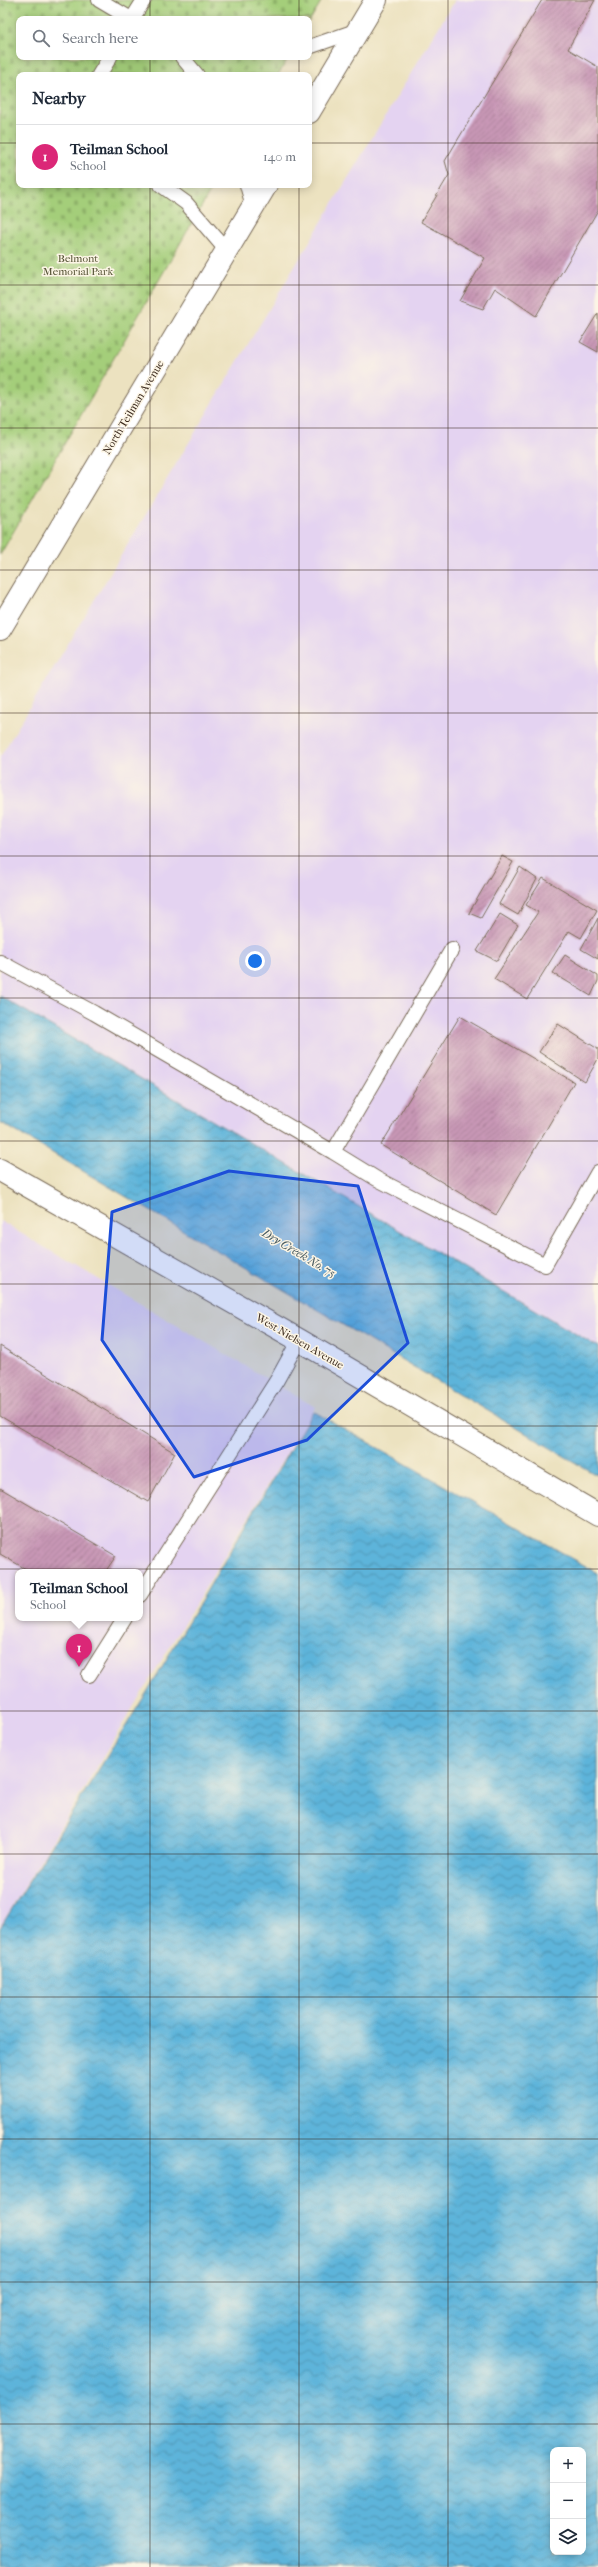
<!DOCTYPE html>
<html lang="en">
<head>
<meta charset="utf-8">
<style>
	:root { --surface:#fff; --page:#f6f6f7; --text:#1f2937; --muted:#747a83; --line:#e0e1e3; --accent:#db2777 }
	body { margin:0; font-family:"IM FELL French Canon",serif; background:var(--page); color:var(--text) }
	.controls { position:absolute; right:12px; bottom:12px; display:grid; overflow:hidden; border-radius:8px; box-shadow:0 2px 10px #0003 }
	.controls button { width:36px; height:36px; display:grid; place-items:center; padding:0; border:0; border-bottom:1px solid var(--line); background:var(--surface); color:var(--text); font:20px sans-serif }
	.you { position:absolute; left:255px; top:961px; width:14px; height:14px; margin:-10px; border:3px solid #fff; border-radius:50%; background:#1a73e8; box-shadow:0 0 0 6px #1a73e833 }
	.badge { display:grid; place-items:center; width:26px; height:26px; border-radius:50%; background:var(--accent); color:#fff; font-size:13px; font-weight:700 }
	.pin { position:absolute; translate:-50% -33px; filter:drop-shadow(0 1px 2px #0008) }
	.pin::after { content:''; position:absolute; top:21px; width:14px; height:12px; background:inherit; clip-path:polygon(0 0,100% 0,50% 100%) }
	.popup { position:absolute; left:15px; top:1569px; width:128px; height:52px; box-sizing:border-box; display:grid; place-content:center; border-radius:8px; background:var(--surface); filter:drop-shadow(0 1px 3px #0005); font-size:13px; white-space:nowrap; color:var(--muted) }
	.popup b { font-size:15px; color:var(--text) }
	.popup::after { content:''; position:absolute; left:50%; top:100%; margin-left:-8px; border:8px solid transparent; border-top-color:var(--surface) }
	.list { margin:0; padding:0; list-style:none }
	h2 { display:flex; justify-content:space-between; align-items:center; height:52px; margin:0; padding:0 16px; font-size:17px }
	h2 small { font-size:13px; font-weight:400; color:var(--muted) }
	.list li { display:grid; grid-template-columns:26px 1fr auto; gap:12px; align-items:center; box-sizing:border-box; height:64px; padding:0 16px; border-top:1px solid var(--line) }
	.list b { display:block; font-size:15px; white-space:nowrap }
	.list p { margin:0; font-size:13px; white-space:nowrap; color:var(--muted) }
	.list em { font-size:13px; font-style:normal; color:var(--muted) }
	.icon { flex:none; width:22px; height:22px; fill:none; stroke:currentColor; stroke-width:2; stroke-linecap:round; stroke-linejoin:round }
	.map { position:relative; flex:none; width:598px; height:2567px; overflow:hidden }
	.search { position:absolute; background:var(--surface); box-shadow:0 2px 10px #0003; left:16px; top:16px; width:296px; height:44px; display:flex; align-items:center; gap:10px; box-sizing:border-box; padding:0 14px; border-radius:8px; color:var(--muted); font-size:15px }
	.panel { position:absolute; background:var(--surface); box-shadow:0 2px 10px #0003; left:16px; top:72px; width:296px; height:116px; border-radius:8px }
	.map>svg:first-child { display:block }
	.built { fill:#e4d3f1; fill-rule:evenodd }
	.cemetery { fill:url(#cemetery-stones); stroke:#707c4c }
	.water { fill:url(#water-waves); stroke:#4c6f7c; fill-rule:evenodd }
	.building { fill:url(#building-hatch) }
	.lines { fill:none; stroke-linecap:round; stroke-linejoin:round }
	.service-casing { stroke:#796a57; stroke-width:16 }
	.minor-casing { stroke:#796a57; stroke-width:24 }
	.tertiary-casing { stroke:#796a57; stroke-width:24 }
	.service { stroke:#fff; stroke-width:14 }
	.minor { stroke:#fff; stroke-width:22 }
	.tertiary { stroke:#fff; stroke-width:22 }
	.marked { fill:#1d4ed8; fill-opacity:0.2; stroke:#1d4ed8; stroke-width:3; stroke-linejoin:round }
	.grid { fill:none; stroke:#3b2a1e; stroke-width:1; stroke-opacity:0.55 }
	.labels { text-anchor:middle; stroke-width:3; stroke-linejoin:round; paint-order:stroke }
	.park-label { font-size:11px; fill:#555335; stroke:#fcf5e5 }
	.street-label { font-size:11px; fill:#3b2a1e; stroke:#fcf5e5 }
	.water-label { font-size:12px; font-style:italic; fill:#475a60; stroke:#fcf5e5 }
</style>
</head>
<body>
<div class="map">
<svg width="598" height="2567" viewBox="0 0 598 2567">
	<defs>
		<pattern id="cemetery-stones" width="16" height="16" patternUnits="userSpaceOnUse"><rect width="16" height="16" fill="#a4ce7a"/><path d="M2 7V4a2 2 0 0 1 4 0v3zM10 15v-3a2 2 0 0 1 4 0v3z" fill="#8eb169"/></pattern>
		<pattern id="water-waves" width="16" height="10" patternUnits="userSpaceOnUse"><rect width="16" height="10" fill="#5db4da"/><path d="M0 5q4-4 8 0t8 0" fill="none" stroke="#4e93b0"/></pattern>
		<pattern id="building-hatch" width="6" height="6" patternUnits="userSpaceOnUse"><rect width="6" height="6" fill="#c897b6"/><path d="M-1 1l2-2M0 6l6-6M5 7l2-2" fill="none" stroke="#a47b93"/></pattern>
	</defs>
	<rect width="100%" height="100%" fill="#fcf5e5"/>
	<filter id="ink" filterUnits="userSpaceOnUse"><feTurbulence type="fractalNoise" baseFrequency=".025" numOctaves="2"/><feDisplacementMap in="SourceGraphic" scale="8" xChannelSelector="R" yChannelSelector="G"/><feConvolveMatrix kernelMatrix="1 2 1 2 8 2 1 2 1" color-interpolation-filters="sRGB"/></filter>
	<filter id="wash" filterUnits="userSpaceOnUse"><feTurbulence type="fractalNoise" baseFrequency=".012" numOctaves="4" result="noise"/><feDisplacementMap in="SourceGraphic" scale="16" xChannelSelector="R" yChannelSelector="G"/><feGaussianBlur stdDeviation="0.9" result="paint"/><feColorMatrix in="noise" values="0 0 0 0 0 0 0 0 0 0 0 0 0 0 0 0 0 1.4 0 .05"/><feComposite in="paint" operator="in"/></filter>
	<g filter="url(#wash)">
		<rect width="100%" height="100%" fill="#ece2c0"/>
		<path class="built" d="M 455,0 L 598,0 L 598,1347 L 0,996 L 0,757 Z
			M 0,1221 L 315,1407 L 0,1927 ZM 18,1572 L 140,1572 L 140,1618 L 18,1618 Z"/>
		<path class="cemetery" d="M 0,0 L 322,0 L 309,22 L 309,19 L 19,19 L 19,57 L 289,57 L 278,75 L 19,75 L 19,185 L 214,185 L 0,555 Z"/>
		<path class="water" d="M 0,996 L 598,1347 L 598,1476 L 0,1122 Z
			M 313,1411 L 598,1573 L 598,2567 L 0,2567 L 0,1928 L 147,1692 ZM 553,2450 L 583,2450 L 583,2552 L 553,2552 Z"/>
		<g id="blocks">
			<path class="building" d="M 542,0 L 595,0 L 568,49 L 598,67 L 598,210 L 536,316 L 495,288 L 483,309 L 460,301 L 485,258 L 421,222 L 449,175 L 445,161 Z
				M 598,313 L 598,352 L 580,342 Z
				M 502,856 L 513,862 L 481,918 L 469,913 Z
				M 520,867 L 537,879 L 518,915 L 499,904 Z
				M 543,878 L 597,910 L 581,938 L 569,931 L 527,999 L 494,979 L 538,912 L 526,905 Z
				M 500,914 L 518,925 L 497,961 L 477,951 Z
				M 598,918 L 598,959 L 581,949 Z
				M 565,955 L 598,976 L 598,981 L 591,996 L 553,973 Z
				M 460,1016 L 574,1082 L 496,1215 L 381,1145 Z
				M 558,1024 L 598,1049 L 598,1059 L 585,1082 L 539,1052 Z
				M 0,1346 L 175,1453 L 148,1502 L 0,1416 Z
				M 0,1488 L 116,1556 L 105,1572 L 31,1572 L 0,1554 Z"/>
		</g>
	</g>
	<g filter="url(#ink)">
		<use href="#blocks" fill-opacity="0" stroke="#796a57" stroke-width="1"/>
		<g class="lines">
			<defs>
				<path id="service" d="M 99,0 L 131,19
					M 132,19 L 144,0
					M 309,47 L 358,30
					M 182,57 L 197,75
					M 99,75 L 110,57
					M 161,185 L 186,203 L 227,251
					M 247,185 L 253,206
					M 0,962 L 94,1013 L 333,1152 L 452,949
					M 333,1152 L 377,1179 L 545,1265 L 598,1172
					M 140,1595 L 277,1380 L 299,1340
					M 89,1675 L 125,1618"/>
				<path id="minor" d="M 309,112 L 376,0
					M 0,629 L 266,185"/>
				<path id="tertiary" d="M 0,1170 L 299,1340 L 598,1515"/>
			</defs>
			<use href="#service" class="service-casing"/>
			<use href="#minor" class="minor-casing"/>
			<use href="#tertiary" class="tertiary-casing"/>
			<use href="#service" class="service"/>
			<use href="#minor" class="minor"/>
			<use href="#tertiary" class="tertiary"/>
		</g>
	</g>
	<path class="marked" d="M 229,1171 L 358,1186 L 408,1343 L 307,1440 L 194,1477 L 102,1340 L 112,1212 Z"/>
	<path class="grid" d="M 150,0 L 150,19M 299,0 L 299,19M 448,0 L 448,2567M 150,57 L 150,75M 299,57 L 299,75M 0,143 L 19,143M 309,143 L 598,143M 150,185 L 150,2567M 299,185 L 299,2567M 0,285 L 598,285M 0,428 L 598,428M 0,570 L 598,570M 0,713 L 598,713M 0,856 L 598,856M 0,998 L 598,998M 0,1141 L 598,1141M 0,1284 L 598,1284M 0,1426 L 598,1426M 0,1569 L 598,1569M 0,1711 L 598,1711M 0,1854 L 598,1854M 0,1997 L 598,1997M 0,2139 L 598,2139M 0,2282 L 598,2282M 0,2424 L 598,2424"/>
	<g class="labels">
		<g class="park-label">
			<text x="78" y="262">Belmont<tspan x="78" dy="13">Memorial Park</tspan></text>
		</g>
		<g class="street-label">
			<text transform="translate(133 407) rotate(-59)" y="4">North Teilman Avenue</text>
			<text transform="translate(300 1341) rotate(30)" y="4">West Nielsen Avenue</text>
		</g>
		<g class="water-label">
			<text transform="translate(299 1253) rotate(31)" y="4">Dry Creek No. 75</text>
		</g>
	</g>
</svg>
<div class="controls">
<button>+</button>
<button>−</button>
<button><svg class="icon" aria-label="layers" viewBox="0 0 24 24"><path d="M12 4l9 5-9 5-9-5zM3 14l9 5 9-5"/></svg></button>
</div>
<div class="you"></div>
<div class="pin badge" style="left:79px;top:1667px">1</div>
<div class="popup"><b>Teilman School</b>School</div>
<div class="search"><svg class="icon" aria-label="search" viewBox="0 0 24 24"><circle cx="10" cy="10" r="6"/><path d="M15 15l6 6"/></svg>Search here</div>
<section class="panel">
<h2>Nearby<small></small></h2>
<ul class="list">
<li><span class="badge">1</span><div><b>Teilman School</b><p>School</p></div><em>140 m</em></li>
</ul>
</section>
</div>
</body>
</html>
